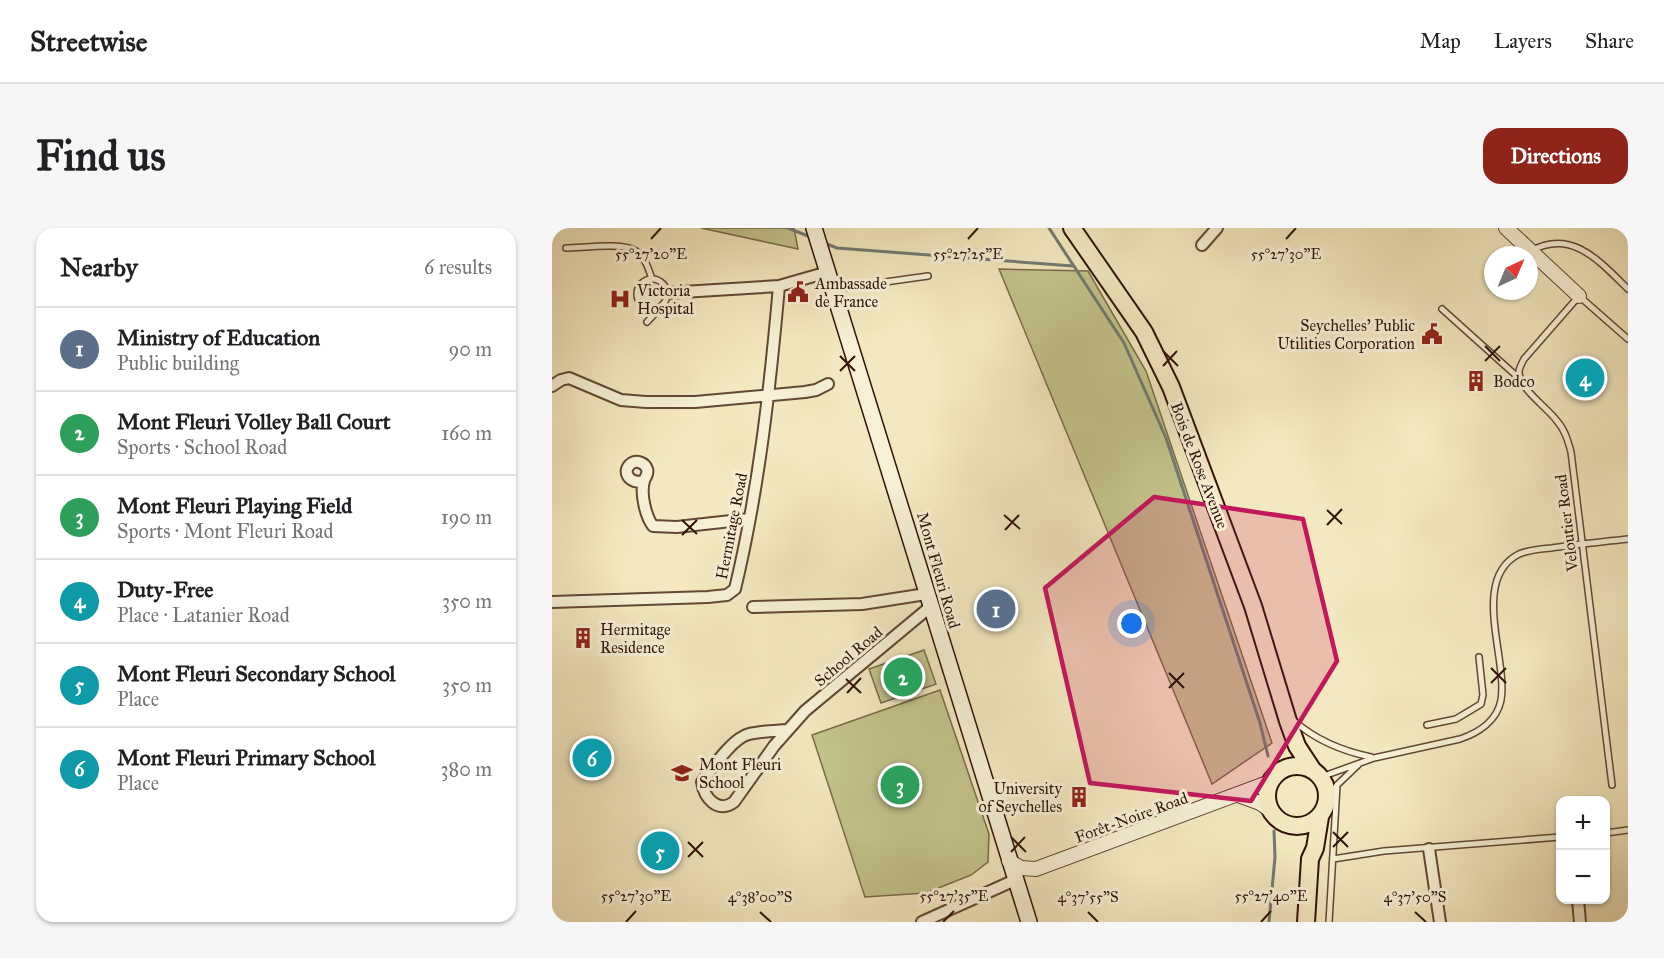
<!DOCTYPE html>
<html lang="en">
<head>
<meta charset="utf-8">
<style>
	:root { --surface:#fff; --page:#f6f6f6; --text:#202124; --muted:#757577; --line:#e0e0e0; --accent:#8f2418 }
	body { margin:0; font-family:"IM FELL Great Primer",serif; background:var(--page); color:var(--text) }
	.controls { position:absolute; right:18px; bottom:18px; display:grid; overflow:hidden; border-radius:12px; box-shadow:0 2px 4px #0004 }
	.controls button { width:54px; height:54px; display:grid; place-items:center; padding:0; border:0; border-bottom:2px solid var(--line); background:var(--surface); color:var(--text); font:30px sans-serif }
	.compass { position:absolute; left:932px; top:18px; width:54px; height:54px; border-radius:50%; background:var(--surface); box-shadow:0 2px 4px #0004; rotate:44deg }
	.you { position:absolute; left:580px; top:396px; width:21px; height:21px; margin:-15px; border:4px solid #fff; border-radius:50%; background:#1a73e8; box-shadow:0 0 0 9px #1a73e833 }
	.badge { display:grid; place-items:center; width:39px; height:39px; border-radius:50%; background:var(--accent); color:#fff; font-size:20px; font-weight:700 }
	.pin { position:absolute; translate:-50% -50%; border:3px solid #fff; box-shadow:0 2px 6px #0006 }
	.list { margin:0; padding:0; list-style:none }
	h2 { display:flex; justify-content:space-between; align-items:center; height:78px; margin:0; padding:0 24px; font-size:26px }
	h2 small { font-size:20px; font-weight:400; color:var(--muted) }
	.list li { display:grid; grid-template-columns:39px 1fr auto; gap:18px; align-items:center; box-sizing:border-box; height:84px; padding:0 24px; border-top:2px solid var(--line) }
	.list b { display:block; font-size:22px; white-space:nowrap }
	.list p { margin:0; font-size:20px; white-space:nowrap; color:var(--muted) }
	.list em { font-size:20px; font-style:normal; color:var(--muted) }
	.map { position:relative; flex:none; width:1076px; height:694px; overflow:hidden; border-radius:18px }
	header { display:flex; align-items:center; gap:36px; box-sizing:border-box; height:84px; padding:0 30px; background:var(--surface); border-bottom:2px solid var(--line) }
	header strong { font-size:28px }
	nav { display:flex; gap:33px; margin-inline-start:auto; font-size:21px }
	.intro { display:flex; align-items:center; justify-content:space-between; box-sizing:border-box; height:144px; padding:0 36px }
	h1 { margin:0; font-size:42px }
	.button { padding:15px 27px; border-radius:18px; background:var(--accent); color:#fff; font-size:21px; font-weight:700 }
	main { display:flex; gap:36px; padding:0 36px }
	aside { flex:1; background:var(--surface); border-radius:18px; box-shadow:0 2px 4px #0004 }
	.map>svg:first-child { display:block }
	.green { fill:#c3c38c; stroke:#7a6a4a; stroke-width:1.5 }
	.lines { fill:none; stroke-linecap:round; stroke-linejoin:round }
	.stream { stroke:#717a71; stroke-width:3 }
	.service-casing { stroke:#624835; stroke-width:8 }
	.minor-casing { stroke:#624835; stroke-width:14 }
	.tertiary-casing { stroke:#624835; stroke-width:16 }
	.secondary-casing { stroke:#311207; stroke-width:18 }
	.primary-casing { stroke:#311207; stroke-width:20 }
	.service { stroke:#f7f0d5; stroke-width:5 }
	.minor { stroke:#f7f0d5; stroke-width:10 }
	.tertiary { stroke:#f7f0d5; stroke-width:14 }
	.secondary { stroke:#f7f0d5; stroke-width:15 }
	.primary { stroke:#f3e8bf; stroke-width:16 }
	.marked { fill:#c2185b; fill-opacity:0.2; stroke:#c2185b; stroke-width:4.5; stroke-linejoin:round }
	.ticks { fill:none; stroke:#311207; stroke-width:2 }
	.labels { text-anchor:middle; stroke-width:6; stroke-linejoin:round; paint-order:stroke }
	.poi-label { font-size:16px; fill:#311207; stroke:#f7f0d5; text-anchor:start }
	.street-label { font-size:16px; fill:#311207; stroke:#f7f0d5 }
	.ticks-label { font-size:15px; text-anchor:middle; fill:#311207; stroke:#f7f0d5; stroke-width:6; stroke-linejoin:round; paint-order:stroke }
</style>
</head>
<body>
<header>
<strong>Streetwise</strong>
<nav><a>Map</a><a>Layers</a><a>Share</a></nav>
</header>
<div class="intro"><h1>Find us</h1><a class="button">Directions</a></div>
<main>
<aside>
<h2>Nearby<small>6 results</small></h2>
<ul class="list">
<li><span class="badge" style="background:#5c6f8a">1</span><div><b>Ministry of Education</b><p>Public building</p></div><em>90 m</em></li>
<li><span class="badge" style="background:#2e9e5b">2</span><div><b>Mont Fleuri Volley Ball Court</b><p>Sports · School Road</p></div><em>160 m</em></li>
<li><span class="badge" style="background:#2e9e5b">3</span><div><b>Mont Fleuri Playing Field</b><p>Sports · Mont Fleuri Road</p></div><em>190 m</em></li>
<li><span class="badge" style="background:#0f9aa8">4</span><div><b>Duty-Free</b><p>Place · Latanier Road</p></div><em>350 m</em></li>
<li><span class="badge" style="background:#0f9aa8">5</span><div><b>Mont Fleuri Secondary School</b><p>Place</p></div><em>350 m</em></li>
<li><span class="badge" style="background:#0f9aa8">6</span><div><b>Mont Fleuri Primary School</b><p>Place</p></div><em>380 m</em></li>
</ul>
</aside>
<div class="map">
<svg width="1076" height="694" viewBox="0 0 1076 694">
	<rect width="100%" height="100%" fill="#f3e8bf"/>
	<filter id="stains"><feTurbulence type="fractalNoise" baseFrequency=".00333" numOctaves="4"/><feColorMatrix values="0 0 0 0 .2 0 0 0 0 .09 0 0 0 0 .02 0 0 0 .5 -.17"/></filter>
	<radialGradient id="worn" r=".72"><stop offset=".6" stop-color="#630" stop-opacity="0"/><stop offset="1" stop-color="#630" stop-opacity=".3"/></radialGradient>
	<path class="green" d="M 149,0 L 242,0 L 246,21 Z
		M 447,41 L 536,43 L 594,143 L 720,515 L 660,556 Z
		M 372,422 L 384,456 L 329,475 L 317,441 Z
		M 388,462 L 437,606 L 436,634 L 419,647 L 374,665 L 313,669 L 260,507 Z"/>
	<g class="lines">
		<path class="stream" d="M 236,0 L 256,8
			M 497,0 L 572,115 L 614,210 L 708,495 L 716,528
			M 275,16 L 285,20 L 521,38
			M 717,694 L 723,629 L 722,603"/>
		<defs>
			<path id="service" d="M 14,20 C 30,20 71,14 84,23 C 93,29 97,42 100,51
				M 979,23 C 1020,0 1048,34 1076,61
				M85 66a15 15 0 1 1 30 0a15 15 0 1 1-30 0Z
				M 283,61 L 376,48
				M 890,81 L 969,152
				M 95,94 L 107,81
				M 742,493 C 765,513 790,523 819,529
				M 875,497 L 904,491 L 929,476 L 931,467 L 927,429
				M 769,549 L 822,530 L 908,511 C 926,505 945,493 949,472 C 956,431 918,351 967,326 C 976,322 989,321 999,320 C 1024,316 1050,314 1076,311
				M 1060,557 L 1019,224 C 1016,213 1013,202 1005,193 C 996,180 967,161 967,144 C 967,140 970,135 972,131 L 1027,68 L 1076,111
				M 775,574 L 785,557 L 806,537
				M 1054,605 L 1076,602
				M 781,631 L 832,623 L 1008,609
				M 777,694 L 785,557"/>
			<path id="minor" d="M 650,17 L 665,0
				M 114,65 L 227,58 L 276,44
				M 0,158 L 9,152 L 17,150 L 69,172 L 94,174 L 143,174 L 253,164 L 264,162 L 276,156
				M 92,253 C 78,257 68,243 80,235 C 85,232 93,235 95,241 C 97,246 93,249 92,253 C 88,266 94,289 101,298 L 125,299 L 197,291
				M 0,374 L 156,369 L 175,367 L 183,361 C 207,261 218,160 227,58
				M 201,379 L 310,376 L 374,366
				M 235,502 C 223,503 209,503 197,506 C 180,510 160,541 150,554 C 152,570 166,586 182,574 L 222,518 L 253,483 L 378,379
				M 877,621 L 888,694
				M 1026,672 L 1028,694
				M 370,694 L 463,652"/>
			<path id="tertiary" d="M 954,0 L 1027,68
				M 686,567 L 708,575 L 718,582
				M 457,633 L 469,640 L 484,641 L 718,554"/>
			<path id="secondary" d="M 262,0 L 477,694"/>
			<path id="primary" d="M 520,0 L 592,104 L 619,159 L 701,378 L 736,493 L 745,518 L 760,541
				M715 568a30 30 0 1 1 60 0a30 30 0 1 1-60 0Z
				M 754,694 L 758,631 L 763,620 L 768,589"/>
		</defs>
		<use href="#service" class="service-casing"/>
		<use href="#minor" class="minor-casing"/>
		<use href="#tertiary" class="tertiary-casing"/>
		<use href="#secondary" class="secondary-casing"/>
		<use href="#primary" class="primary-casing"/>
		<use href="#service" class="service"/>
		<use href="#minor" class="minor"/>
		<use href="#tertiary" class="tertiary"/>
		<use href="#secondary" class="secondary"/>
		<use href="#primary" class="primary"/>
	</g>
	<path class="marked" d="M 602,269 L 751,291 L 785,433 L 699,573 L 538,555 L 493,360 Z"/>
	<path class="ticks" d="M 99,11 L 109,0M 416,11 L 426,0M 734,11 L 744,0M 933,118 L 948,133M 611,123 L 626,138M 288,128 L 303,143M 933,133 L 948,118M 611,138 L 625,123M 288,143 L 303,128M 775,282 L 790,296M 452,287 L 468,301M 130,292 L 145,306M 775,297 L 790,281M 453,302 L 467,287M 130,307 L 145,292M 939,440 L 954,455M 617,445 L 632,460M 294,451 L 309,465M 939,455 L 954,440M 617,460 L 632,445M 295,465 L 309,450M 781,604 L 796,619M 459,609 L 474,624M 136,614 L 151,629M 781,619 L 796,604M 459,624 L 473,609M 136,629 L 151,614M 208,684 L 219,694M 536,684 L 546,694M 863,684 L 874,694M 74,694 L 84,683M 391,694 L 402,683M 709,694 L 719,683"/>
	<defs>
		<symbol id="civic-bare" viewBox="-9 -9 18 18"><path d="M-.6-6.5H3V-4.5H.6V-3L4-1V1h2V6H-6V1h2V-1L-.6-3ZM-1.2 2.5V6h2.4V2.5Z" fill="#8f2418" stroke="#f7f0d5" stroke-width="2.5" paint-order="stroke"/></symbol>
		<symbol id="hospital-bare" viewBox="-9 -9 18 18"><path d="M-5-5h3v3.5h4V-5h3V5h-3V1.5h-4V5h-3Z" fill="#8f2418" stroke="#f7f0d5" stroke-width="2.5" paint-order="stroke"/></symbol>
		<symbol id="building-bare" viewBox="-9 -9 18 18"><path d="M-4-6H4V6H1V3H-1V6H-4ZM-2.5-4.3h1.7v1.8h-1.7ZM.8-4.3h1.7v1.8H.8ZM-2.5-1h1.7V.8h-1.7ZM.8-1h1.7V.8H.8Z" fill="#8f2418" stroke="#f7f0d5" stroke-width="2.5" paint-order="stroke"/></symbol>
		<symbol id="school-bare" viewBox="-9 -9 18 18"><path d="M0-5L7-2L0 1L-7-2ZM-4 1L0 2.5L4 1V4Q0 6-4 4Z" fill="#8f2418" stroke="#f7f0d5" stroke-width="2.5" paint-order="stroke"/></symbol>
	</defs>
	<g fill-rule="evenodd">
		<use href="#civic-bare" x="231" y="49" width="30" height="30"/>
		<use href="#hospital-bare" x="53" y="56" width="30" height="30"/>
		<use href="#civic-bare" x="865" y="91" width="30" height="30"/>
		<use href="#building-bare" x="909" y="138" width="30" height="30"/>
		<use href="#building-bare" x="16" y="395" width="30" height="30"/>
		<use href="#school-bare" x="115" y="530" width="30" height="30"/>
		<use href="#building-bare" x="512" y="554" width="30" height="30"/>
	</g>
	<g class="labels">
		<g class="poi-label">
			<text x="263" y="61">Ambassade<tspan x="263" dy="18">de France</tspan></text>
			<text x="85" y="68">Victoria<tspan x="85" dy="18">Hospital</tspan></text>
			<text x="863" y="103" text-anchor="end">Seychelles' Public<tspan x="863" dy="18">Utilities Corporation</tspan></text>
			<text x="941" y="159">Bodco</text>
			<text x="48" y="407">Hermitage<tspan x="48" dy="18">Residence</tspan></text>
			<text x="147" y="542">Mont Fleuri<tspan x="147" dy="18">School</tspan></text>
			<text x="510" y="566" text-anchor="end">University<tspan x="510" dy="18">of Seychelles</tspan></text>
		</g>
		<g class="street-label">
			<text transform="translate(648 237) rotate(69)" y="6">Bois de Rose Avenue</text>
			<text transform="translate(1014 295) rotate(-97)" y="6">Veloutier Road</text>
			<text transform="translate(179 298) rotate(-79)" y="6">Hermitage Road</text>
			<text transform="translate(387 342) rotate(74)" y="6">Mont Fleuri Road</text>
			<text transform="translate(296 428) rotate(-40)" y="6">School Road</text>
			<text transform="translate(579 589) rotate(-20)" y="6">Forêt-Noire Road</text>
		</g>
	</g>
	<g class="ticks-label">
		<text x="99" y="31">55°27'20"E</text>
		<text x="416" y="31">55°27'25"E</text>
		<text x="734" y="31">55°27'30"E</text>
		<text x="84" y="673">55°27'30"E</text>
		<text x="402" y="673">55°27'35"E</text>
		<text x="719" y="673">55°27'40"E</text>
		<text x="208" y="674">4°38'00"S</text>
		<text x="536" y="674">4°37'55"S</text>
		<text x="863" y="674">4°37'50"S</text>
	</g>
	<rect width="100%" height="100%" filter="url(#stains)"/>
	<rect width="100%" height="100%" fill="url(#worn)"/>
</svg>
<div class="controls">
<button>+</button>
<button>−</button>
</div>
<svg class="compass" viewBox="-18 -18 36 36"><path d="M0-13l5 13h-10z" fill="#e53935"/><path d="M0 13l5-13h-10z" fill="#757577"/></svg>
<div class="you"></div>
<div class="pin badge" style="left:444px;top:381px;background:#5c6f8a">1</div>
<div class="pin badge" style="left:351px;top:449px;background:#2e9e5b">2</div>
<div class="pin badge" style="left:348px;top:557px;background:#2e9e5b">3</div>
<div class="pin badge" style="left:1033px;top:150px;background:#0f9aa8">4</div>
<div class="pin badge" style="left:108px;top:623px;background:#0f9aa8">5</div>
<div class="pin badge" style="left:40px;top:530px;background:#0f9aa8">6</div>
</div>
</main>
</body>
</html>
